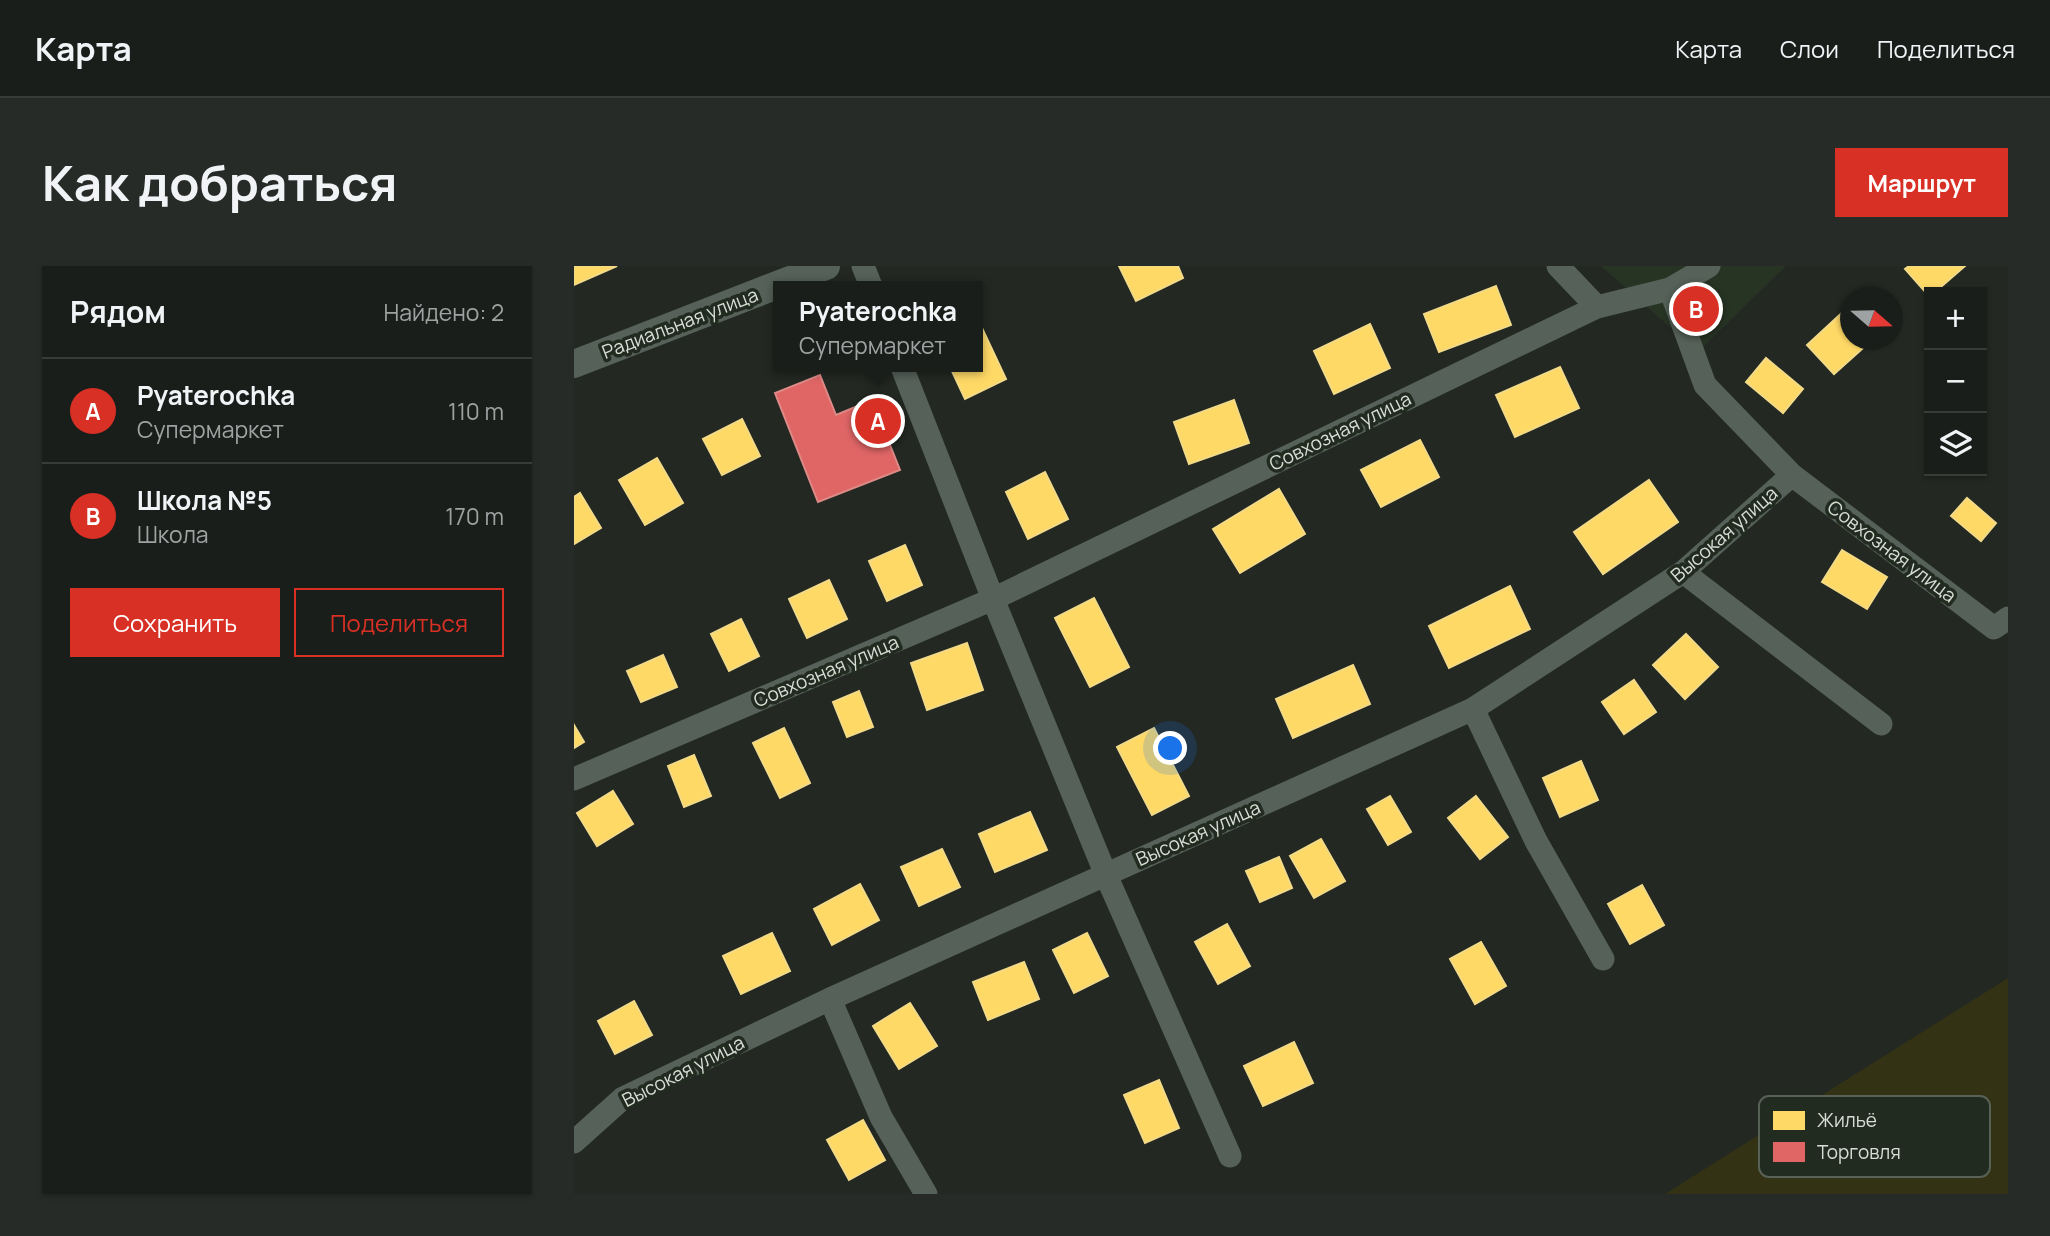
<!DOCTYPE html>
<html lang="ru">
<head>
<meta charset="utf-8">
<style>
	:root { --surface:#1a1e1a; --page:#272b27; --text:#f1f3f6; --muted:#9fa2a2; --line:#383c39; --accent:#d93025 }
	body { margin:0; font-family:Manrope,sans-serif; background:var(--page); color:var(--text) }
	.controls { position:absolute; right:21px; top:21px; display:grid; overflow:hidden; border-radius:0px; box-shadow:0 2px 5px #0004 }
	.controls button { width:63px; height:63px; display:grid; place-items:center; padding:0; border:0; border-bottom:2px solid var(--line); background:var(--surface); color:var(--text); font:35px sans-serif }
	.compass { position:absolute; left:1266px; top:21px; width:63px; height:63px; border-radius:50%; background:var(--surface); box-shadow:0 2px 5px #0004; rotate:110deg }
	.you { position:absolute; left:597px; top:483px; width:24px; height:24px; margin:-18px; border:5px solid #fff; border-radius:50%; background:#1a73e8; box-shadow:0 0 0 10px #1a73e833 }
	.badge { display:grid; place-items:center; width:46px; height:46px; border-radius:50%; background:var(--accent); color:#fff; font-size:23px; font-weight:700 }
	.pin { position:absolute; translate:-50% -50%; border:4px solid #fff; box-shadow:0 2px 7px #0006 }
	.popup { position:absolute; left:199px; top:15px; width:210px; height:91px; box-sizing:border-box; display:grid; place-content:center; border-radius:0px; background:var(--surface); filter:drop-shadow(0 2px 5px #0005); font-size:23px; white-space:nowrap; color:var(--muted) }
	.popup b { font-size:26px; color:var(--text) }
	.popup::after { content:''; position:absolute; left:50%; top:100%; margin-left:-14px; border:14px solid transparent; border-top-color:var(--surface) }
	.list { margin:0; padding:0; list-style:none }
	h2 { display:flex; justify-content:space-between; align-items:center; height:91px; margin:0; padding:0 28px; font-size:30px }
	h2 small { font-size:23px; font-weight:400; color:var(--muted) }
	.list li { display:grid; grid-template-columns:46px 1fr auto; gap:21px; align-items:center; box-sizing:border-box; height:105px; padding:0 28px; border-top:2px solid var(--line) }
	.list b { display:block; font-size:26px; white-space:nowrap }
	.list p { margin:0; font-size:23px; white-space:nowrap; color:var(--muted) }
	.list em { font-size:23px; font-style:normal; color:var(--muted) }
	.actions { display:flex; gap:14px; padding:21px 28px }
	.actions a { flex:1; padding:16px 0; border:2px solid var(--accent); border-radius:0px; text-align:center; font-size:24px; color:var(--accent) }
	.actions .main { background:var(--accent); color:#fff }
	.icon { flex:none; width:38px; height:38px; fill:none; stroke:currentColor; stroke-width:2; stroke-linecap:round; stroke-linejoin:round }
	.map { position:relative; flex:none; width:1434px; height:928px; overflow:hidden; border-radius:0px }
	header { display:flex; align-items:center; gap:42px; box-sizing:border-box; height:98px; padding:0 35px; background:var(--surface); border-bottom:2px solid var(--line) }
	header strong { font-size:33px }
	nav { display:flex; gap:38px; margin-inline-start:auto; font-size:24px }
	.intro { display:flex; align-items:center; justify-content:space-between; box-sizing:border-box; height:168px; padding:0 42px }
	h1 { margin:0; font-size:49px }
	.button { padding:18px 32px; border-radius:0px; background:var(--accent); color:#fff; font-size:24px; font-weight:700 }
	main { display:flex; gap:42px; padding:0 42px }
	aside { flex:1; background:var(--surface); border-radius:0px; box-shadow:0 2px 5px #0004 }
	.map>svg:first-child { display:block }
	.built { fill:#273424 }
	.green { fill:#343215 }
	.homes { fill:#ffd966; stroke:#f3da87; stroke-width:2 }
	.shops { fill:#e06666; stroke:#dd8a87; stroke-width:2 }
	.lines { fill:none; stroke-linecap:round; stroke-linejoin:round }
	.minor { stroke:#556159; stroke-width:23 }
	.tertiary { stroke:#556159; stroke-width:28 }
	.labels { text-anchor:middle; stroke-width:7; stroke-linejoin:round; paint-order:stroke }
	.street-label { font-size:19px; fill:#d7ded5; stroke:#222b1f }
	.key { fill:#222b1f; stroke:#586156; stroke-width:2 }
	.key-label { font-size:19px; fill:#d7ded5 }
</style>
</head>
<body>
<header>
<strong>Карта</strong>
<nav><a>Карта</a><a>Слои</a><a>Поделиться</a></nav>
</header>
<div class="intro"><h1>Как добраться</h1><a class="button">Маршрут</a></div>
<main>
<aside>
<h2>Рядом<small>Найдено: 2</small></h2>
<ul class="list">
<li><span class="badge">A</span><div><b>Pyaterochka</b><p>Супермаркет</p></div><em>110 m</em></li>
<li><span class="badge">B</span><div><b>Школа №5</b><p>Школа</p></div><em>170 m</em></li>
</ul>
<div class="actions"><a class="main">Сохранить</a><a>Поделиться</a></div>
</aside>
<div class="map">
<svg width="1434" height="928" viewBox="0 0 1434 928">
	<rect width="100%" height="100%" fill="#232822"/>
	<path class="built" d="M 1027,0 L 1212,0 L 1124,86 Z"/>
	<path class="green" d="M 1434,712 L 1434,928 L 1091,928 Z"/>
	<path class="homes" d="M 0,0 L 43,0 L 0,19 Z
		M 545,0 L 604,0 L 609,12 L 562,35 Z
		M 1335,0 L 1391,0 L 1361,26 L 1355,26 L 1355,30 L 1331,3 Z
		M 922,20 L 937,59 L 865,86 L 850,48 Z
		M 1271,44 L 1276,50 L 1276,74 L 1298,74 L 1260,108 L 1233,79 Z
		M 796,58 L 816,102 L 760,128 L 740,85 Z
		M 408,62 L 432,113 L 391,133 L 376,101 L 404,101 L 404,64 Z
		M 1192,92 L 1229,123 L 1209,147 L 1172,116 Z
		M 986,101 L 1005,142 L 941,171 L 922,129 Z
		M 660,134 L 675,177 L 615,198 L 600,156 Z
		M 168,153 L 186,190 L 148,209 L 129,173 Z
		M 846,174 L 865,211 L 807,241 L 787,204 Z
		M 83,192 L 109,237 L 71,259 L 45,214 Z
		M 471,206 L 494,253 L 454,273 L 432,226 Z
		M 1075,214 L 1104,256 L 1029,308 L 1000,266 Z
		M 705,223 L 731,268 L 666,307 L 639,263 Z
		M 6,227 L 27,262 L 0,278 L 0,231 Z
		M 1393,232 L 1422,257 L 1407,275 L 1377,250 Z
		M 331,279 L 348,319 L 313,335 L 295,295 Z
		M 1268,284 L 1313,311 L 1293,343 L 1248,316 Z
		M 255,314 L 273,353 L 233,372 L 215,333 Z
		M 936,320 L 956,363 L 875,402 L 855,360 Z
		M 520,332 L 555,401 L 516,421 L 481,352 Z
		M 167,353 L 185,390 L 155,405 L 137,368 Z
		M 1112,368 L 1144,401 L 1111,433 L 1079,399 Z
		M 393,377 L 409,424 L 353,444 L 337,397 Z
		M 89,389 L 103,421 L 67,436 L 53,405 Z
		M 779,399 L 796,438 L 719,472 L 702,433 Z
		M 1060,414 L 1082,446 L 1050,468 L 1028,436 Z
		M 285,425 L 299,461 L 273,471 L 259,436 Z
		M 0,459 L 10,476 L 0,482 Z
		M 210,462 L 236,517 L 206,532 L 179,477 Z
		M 580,462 L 615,530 L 578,549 L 543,481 Z
		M 120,489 L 137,530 L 110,541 L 94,500 Z
		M 1007,495 L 1024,534 L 986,551 L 969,512 Z
		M 39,525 L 59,558 L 23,580 L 3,547 Z
		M 816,530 L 837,566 L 814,579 L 793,543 Z
		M 902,530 L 934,571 L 906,593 L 874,552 Z
		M 456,546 L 473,584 L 421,606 L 405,568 Z
		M 747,573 L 771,615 L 740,632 L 716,590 Z
		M 368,583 L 386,621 L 345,640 L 327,601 Z
		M 705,591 L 718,622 L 686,636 L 672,605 Z
		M 286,618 L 305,654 L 258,679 L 240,643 Z
		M 1068,619 L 1090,659 L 1056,678 L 1034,638 Z
		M 653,658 L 676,700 L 644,718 L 621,676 Z
		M 198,667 L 216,705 L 167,728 L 149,690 Z
		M 513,667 L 534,710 L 500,727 L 479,684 Z
		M 907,676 L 932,720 L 901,738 L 876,693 Z
		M 450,696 L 465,733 L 414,754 L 399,716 Z
		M 60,735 L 78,769 L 41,788 L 24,755 Z
		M 336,737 L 363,780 L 325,803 L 299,760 Z
		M 720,776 L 739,817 L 689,840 L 670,800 Z
		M 585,814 L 605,862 L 571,877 L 550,829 Z
		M 289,854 L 311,894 L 275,914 L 253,874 Z"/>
	<path class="shops" d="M 246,109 L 262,149 L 298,134 L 326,204 L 244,236 L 201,127 Z"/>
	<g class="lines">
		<path class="minor" d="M 289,0 L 297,20
			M 984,0 L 1023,41
			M 1096,23 L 1135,0
			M 328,101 L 419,333 L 532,609 L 656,890
			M 1109,306 L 1307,458
			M 899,443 L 962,575 L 1029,693
			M 0,513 L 419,333 L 1023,41 L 1096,23 L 1131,119 L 1218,209 L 1420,362 L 1434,352
			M 256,733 L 307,851 L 352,928
			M 0,876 L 49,832 L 256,733 L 899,443 L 1109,306 L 1218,209"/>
		<path class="tertiary" d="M 0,98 L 252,0"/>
	</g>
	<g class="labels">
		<g class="street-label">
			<text transform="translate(106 57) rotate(-21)" y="7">Радиальная улица</text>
			<text transform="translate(766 165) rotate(-26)" y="7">Совхозная улица</text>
			<text transform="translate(1150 268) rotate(-41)" y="7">Высокая улица</text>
			<text transform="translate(1318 285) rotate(37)" y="7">Совхозная улица</text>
			<text transform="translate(252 405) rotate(-23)" y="7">Совхозная улица</text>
			<text transform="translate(624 567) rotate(-24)" y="7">Высокая улица</text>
			<text transform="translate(109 805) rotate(-27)" y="7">Высокая улица</text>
		</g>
	</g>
	<rect x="1185" y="830" width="231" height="81" rx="10" class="key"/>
	<rect x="1199" y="845" width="32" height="19" fill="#ffd966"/>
	<rect x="1199" y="876" width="32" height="20" fill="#e06666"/>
	<g class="key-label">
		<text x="1243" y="861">Жильё</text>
		<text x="1243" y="893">Торговля</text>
	</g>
</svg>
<div class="controls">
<button>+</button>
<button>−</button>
<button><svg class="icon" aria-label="layers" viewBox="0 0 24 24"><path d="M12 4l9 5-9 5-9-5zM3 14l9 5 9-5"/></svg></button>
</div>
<svg class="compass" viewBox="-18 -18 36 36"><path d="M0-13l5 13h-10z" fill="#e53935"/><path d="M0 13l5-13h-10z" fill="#9fa2a2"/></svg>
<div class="you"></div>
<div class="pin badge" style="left:304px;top:155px">A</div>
<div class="popup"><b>Pyaterochka</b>Супермаркет</div>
<div class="pin badge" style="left:1122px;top:43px">B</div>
</div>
</main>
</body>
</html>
